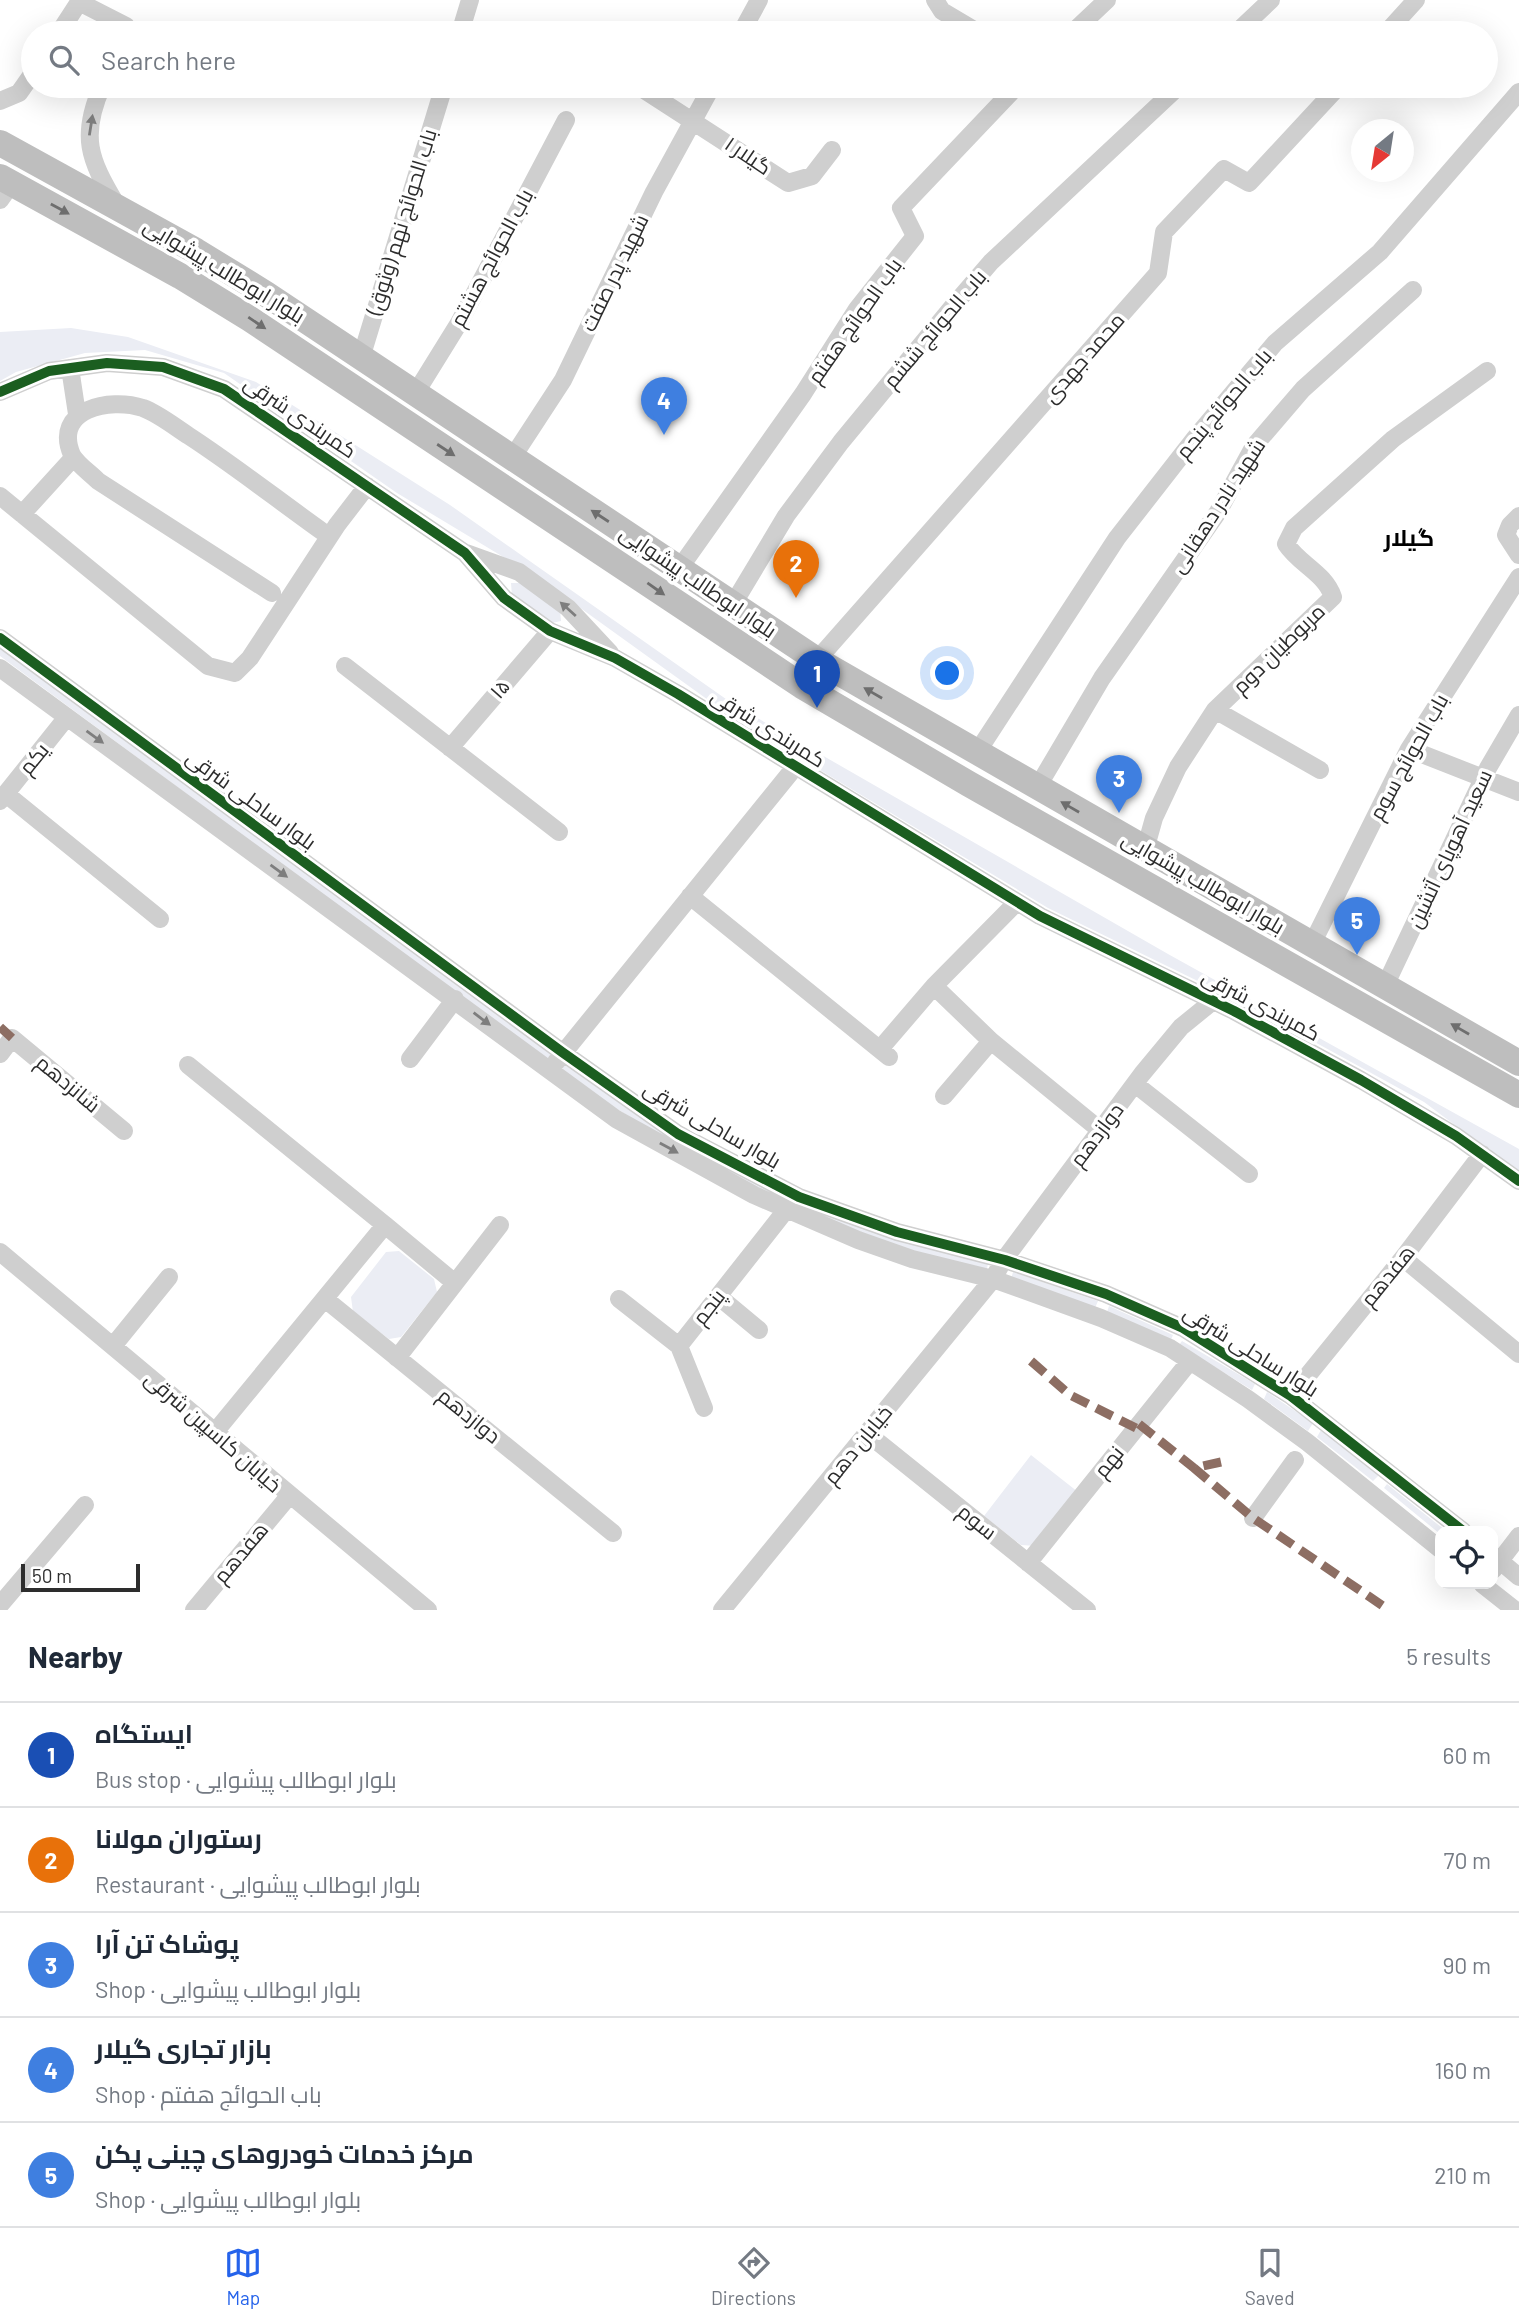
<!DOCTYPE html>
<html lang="en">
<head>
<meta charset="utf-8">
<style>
	:root { --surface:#fff; --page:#f2f2f3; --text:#1f2937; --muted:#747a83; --line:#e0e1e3; --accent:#2563eb }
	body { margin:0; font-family:Barlow,Cairo,sans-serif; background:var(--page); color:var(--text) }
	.controls { position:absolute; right:21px; bottom:21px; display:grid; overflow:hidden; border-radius:14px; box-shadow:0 7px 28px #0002 }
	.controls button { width:63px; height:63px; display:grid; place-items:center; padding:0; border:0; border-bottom:2px solid var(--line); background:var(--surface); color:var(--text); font:35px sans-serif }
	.compass { position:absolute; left:1351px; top:119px; width:63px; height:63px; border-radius:50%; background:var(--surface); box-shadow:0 7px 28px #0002; rotate:210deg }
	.scale { position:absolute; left:21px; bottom:18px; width:119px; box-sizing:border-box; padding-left:7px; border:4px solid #2d2d2d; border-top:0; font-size:19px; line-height:24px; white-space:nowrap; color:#2d2d2d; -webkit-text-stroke:5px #fff; paint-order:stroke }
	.you { position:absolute; left:948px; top:674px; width:24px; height:24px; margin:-18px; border:5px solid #fff; border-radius:50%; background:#1a73e8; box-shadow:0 0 0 10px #1a73e833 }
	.badge { display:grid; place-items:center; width:46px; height:46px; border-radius:50%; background:var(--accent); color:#fff; font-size:23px; font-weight:700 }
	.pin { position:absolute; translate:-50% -58px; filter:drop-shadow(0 2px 4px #0008) }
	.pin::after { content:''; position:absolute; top:37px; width:24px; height:21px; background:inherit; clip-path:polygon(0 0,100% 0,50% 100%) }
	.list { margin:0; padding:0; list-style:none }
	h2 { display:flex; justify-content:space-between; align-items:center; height:91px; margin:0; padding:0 28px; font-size:30px }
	h2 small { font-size:23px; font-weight:400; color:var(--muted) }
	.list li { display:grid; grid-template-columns:46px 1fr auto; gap:21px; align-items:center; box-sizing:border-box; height:105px; padding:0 28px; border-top:2px solid var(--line) }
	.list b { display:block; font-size:26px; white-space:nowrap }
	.list p { margin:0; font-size:23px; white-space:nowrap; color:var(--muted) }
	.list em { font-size:23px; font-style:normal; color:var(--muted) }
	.icon { flex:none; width:38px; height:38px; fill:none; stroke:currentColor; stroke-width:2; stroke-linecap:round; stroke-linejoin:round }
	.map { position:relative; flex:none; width:1519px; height:1610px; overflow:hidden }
	.search { position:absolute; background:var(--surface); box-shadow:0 7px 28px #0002; left:21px; right:21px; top:21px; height:77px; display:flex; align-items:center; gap:18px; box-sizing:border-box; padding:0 24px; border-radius:38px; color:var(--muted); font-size:26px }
	.sheet { height:616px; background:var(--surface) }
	nav { display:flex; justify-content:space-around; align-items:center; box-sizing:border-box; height:98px; border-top:2px solid var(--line); background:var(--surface); font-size:19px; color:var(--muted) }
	nav a { display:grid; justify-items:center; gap:4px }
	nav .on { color:var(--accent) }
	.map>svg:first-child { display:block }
	.green { fill:#ebedf4 }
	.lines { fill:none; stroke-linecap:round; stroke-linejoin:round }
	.minor { stroke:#cfcfcf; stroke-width:18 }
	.highway { stroke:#bebebe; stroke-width:26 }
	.quiet { stroke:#8d6e63; stroke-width:9; stroke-dasharray:18 9; stroke-linecap:butt }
	.cycleway-casing { stroke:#fff; stroke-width:15 }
	.cycleway { stroke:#1b5e20; stroke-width:10 }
	.oneway { fill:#7e7e7e }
	.oneway2 { fill:#6e6e6e }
	.labels { text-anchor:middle; stroke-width:7; stroke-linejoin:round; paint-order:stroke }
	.street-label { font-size:21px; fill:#2d2d2d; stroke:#fff }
	.neighbourhood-label { font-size:23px; font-weight:bold; fill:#000; stroke:#fff }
</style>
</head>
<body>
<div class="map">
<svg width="1519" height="1610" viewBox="0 0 1519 1610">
	<rect width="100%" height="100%" fill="#fff"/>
	<path class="green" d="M 71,328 L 128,337 L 256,382 L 450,505 L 733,704 L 1168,954 L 1519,1149 L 1519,1173 L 1424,1102 L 1247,1005 L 1048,908 L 729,715 L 540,579 L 397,493 L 224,373 L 145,350 L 85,353 L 16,372 L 0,381 L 0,332 Z
		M 511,583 L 520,583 L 560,609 L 561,621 L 552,623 L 512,596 Z
		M 0,647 L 551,1054 L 548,1061 L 0,656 Z
		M 565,1065 L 717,1162 L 988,1264 L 986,1273 C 922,1254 844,1232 784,1203 C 706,1165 630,1120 559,1070 Z
		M 399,1251 L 434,1279 L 437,1292 L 401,1337 L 389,1339 L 353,1312 L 351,1297 L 386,1252 Z
		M 1013,1272 L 1098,1301 L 1095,1308 L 1011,1279 Z
		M 1109,1306 L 1173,1335 L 1170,1342 L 1107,1312 Z
		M 1182,1341 L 1255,1384 L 1252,1390 L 1179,1345 Z
		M 1267,1392 L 1313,1423 L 1308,1431 L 1264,1399 Z
		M 1321,1430 L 1379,1475 L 1373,1481 L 1317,1437 Z
		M 1031,1455 L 1078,1492 L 1036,1546 L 1021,1545 L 984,1516 Z
		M 1387,1484 L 1446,1531 L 1440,1534 L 1384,1488 Z"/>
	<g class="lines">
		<path class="minor" d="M 935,0 L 942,11 L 979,33
			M 59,33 L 79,2 L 126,26 L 124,33
			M 460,33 L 470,0
			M 741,33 L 759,0
			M 1072,33 L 1107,0
			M 1236,33 L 1271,0
			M 1386,33 L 1416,0
			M 102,86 C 80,136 89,159 116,204
			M 638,86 L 788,183 L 812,176 L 832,150
			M 0,101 L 19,93 L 33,73
			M 0,200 L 12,183
			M 361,358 L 444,86
			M 70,368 L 77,414
			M 0,392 L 49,371 L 107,363 L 163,367 L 224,389 L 465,553 L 504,598 L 550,631 L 615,658 L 678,694 L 1040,916 L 1234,1011 L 1361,1080 L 1456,1136 L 1519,1181
			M 415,394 L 459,323 L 566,120
			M 512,458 L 563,380 L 654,192 L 712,86
			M 0,496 L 208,666 L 235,673 L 250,658 L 337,525 L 367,486
			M 22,514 L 73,458
			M 1519,516 L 1510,525 L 1506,535 L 1519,555
			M 466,553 L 519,572 L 568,608 L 610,653
			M 679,569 L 803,394 L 857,309 L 915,236 L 901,208 L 1017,86
			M 272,593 L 98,481 C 90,473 77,464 72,455 C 52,409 110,397 143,408 C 159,414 175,427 189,436 C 235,466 278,500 323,532
			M 732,606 L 786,516 L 841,442 L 954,305 L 991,262 L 1179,86
			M 0,638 L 562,1052 L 678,1134 L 799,1197 L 897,1232 L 1005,1260 L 1106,1294 L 1183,1328 L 1291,1396 L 1463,1531
			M 817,660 L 1158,273 L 1164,232 L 1224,169 L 1249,183 L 1339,86
			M 345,666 L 559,832
			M 0,668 L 616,1119 L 754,1195 L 858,1240 L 912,1259 L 993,1279 L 1101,1318 L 1170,1348 L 1248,1399 L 1307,1442 L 1440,1549
			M 1215,710 L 1320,770
			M 450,748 L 550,631
			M 1409,749 L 1519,792
			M 976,754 L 1117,538 L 1195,438 L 1275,343 L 1380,252 L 1519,92
			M 1037,788 L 1102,678 L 1218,512 L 1254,446 L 1303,389 L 1413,290
			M 6,794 L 160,919
			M 0,801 L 67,717
			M 1145,850 L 1154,818 L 1178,767 L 1215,710 L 1333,597 C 1325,573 1300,565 1286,544 L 1294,528 L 1393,439 L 1487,371
			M 690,896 L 889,1057
			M 1312,944 L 1409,749 L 1519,577
			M 934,986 L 991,1041 L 1100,1130
			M 1385,986 L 1488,768 L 1519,715
			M 880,1049 L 934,986 L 1017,902
			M 0,1054 L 12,1038 L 124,1131
			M 410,1059 L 455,999
			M 556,1062 L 795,767
			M 188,1065 L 385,1225 L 215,1432
			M 1135,1084 L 1249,1174
			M 944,1096 L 991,1041
			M 385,1225 L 455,1283
			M 0,1252 L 428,1610
			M 1403,1258 L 1519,1354
			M 718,1296 L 759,1330
			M 325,1299 L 613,1533
			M 619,1299 L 679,1346 L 786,1210
			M 113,1346 L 169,1277
			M 679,1346 L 704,1408
			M 397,1358 L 500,1225
			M 1291,1396 L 1403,1258 L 1482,1154
			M 868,1434 L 1087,1610
			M 1253,1518 L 1295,1460
			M 1493,1555 L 1519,1577
			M 1028,1563 L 1190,1361
			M 1493,1570 L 1519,1536
			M 1482,1584 L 1515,1610
			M 0,1605 L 85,1505
			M 194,1610 L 289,1496
			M 722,1610 L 993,1279 L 1003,1261 L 1142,1074 L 1181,1027 L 1213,1001"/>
		<path class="highway" d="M 0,143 L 196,251 L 266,294 L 817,660 L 1519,1063
			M 0,177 L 180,276 L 250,319 L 802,686 L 969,784 L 1519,1095"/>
		<path class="quiet" d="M 0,1027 L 12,1038
			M 1031,1361 L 1070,1395 L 1136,1428
			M 1139,1424 L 1194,1468
			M 1221,1462 L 1194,1468 L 1253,1518 L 1389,1610"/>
		<defs>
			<path id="cycleway" d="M 0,392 L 49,371 L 107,363 L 163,367 L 224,389 L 465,553 L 504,598 L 550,631 L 615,658 L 678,694 L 1040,916 L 1234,1011 L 1361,1080 L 1456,1136 L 1519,1181
				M 0,638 L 562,1052 L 678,1134 L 799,1197 L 897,1232 L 1005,1260 L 1106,1294 L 1183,1328 L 1291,1396 L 1463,1531"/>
		</defs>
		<use href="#cycleway" class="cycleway-casing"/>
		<use href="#cycleway" class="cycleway"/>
	</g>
	<defs><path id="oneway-solid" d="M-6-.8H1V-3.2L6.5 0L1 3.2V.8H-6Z" transform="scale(1.75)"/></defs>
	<g class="oneway">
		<use href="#oneway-solid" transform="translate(91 125) rotate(-81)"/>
		<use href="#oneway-solid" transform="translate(568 609) rotate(-138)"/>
		<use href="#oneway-solid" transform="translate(95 737) rotate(36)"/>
		<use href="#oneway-solid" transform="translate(279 871) rotate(36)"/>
		<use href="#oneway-solid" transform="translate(482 1019) rotate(37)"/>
		<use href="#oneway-solid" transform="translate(669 1148) rotate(29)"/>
	</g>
	<g class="oneway2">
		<use href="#oneway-solid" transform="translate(60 209) rotate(29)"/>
		<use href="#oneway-solid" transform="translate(257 323) rotate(34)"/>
		<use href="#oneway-solid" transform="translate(446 450) rotate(33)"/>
		<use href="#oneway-solid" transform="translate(600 516) rotate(-147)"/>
		<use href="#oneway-solid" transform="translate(656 589) rotate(35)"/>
		<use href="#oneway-solid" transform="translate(873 693) rotate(-150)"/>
		<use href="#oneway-solid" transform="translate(1070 807) rotate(-150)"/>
		<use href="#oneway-solid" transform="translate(1460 1029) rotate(-150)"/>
	</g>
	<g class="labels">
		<g class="street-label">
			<text transform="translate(748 156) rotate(34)" y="7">گیلار ۱</text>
			<text transform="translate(402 222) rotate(-73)" y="7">باب الحوائج نهم (وثوق)</text>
			<text transform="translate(492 258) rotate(-62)" y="7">باب الحوائج هشتم</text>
			<text transform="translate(224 271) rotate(31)" y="7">بلوار ابوطالب پیشوایی</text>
			<text transform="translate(615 273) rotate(-64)" y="7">شهید پدر صفت</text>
			<text transform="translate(855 321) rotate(-55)" y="7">باب الحوائج هفتم</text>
			<text transform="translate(935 329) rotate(-50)" y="7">باب الحوائج ششم</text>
			<text transform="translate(1084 358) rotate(-49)" y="7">محمد جهدی</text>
			<text transform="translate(1224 404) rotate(-50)" y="7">باب الحوائج پنجم</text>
			<text transform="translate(300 417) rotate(34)" y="7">کمربندی شرقی</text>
			<text transform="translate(1218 506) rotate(-57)" y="7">شهید نادر دهقانی</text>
			<text transform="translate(698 582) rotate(34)" y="7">بلوار ابوطالب پیشوایی</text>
			<text transform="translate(1279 649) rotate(-44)" y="7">مربوطیان دوم</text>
			<text transform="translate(500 689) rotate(-49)" y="7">۱۵</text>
			<text transform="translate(768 728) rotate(32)" y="7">کمربندی شرقی</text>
			<text transform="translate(1409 757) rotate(-61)" y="7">باب الحوائج سوم</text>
			<text transform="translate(34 759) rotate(-51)" y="7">یکم</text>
			<text transform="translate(251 800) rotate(36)" y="7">بلوار ساحلی شرقی</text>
			<text transform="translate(1450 849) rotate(-65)" y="7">سعید آهوپای آتشین</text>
			<text transform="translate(1203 883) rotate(30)" y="7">بلوار ابوطالب پیشوایی</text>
			<text transform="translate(1261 1005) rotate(28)" y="7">کمربندی شرقی</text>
			<text transform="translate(68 1084) rotate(40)" y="7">شانزدهم</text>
			<text transform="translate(712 1125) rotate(30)" y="7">بلوار ساحلی شرقی</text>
			<text transform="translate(1097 1135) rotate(-53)" y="7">دوازدهم</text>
			<text transform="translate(1388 1276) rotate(-51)" y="7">هفدهم</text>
			<text transform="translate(709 1307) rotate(-52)" y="7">پنجم</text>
			<text transform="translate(1251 1351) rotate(32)" y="7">بلوار ساحلی شرقی</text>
			<text transform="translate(469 1416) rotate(39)" y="7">دوازدهم</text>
			<text transform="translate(213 1432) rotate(41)" y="7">خیابان کاسپین شرقی</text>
			<text transform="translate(858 1445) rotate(-51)" y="7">خیابان دهم</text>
			<text transform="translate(1109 1462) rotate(-51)" y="7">نهم</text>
			<text transform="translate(977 1522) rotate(39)" y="7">سوم</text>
			<text transform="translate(241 1553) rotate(-50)" y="7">هفدهم</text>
		</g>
		<g class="neighbourhood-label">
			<text x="1409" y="546">گیلار</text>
		</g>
	</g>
</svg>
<div class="controls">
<button><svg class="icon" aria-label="locate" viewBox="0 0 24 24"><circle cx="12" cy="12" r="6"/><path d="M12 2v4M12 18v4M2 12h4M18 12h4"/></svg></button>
</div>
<svg class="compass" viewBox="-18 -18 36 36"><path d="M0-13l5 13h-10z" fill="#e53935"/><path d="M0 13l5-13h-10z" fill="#747a83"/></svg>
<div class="scale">50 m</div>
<div class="you"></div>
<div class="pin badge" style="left:817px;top:708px;background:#1a4fb4">1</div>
<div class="pin badge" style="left:796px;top:598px;background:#e8710a">2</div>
<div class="pin badge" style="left:1119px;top:813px;background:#3f7fe0">3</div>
<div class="pin badge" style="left:664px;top:435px;background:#3f7fe0">4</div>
<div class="pin badge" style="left:1357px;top:955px;background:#3f7fe0">5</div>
<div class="search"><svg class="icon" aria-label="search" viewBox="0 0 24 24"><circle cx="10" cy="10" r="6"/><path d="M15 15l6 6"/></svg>Search here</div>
</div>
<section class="sheet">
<h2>Nearby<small>5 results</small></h2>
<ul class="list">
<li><span class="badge" style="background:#1a4fb4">1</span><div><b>ایستگاه</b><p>Bus stop · بلوار ابوطالب پیشوایی</p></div><em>60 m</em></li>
<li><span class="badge" style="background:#e8710a">2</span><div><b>رستوران مولانا</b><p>Restaurant · بلوار ابوطالب پیشوایی</p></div><em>70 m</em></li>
<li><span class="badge" style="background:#3f7fe0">3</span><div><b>پوشاک تن آرا</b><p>Shop · بلوار ابوطالب پیشوایی</p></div><em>90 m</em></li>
<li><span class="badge" style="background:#3f7fe0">4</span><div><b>بازار تجاری گیلار</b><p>Shop · باب الحوائج هفتم</p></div><em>160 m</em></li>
<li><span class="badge" style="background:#3f7fe0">5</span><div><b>مرکز خدمات خودروهای چینی پکن</b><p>Shop · بلوار ابوطالب پیشوایی</p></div><em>210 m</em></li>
</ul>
</section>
<nav>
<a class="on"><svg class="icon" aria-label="map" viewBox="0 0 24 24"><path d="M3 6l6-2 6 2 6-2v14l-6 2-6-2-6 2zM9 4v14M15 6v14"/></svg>Map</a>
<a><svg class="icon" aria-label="directions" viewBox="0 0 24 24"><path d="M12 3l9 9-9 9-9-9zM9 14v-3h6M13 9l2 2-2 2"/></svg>Directions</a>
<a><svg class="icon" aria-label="saved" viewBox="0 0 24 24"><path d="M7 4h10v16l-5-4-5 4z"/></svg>Saved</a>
</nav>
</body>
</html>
